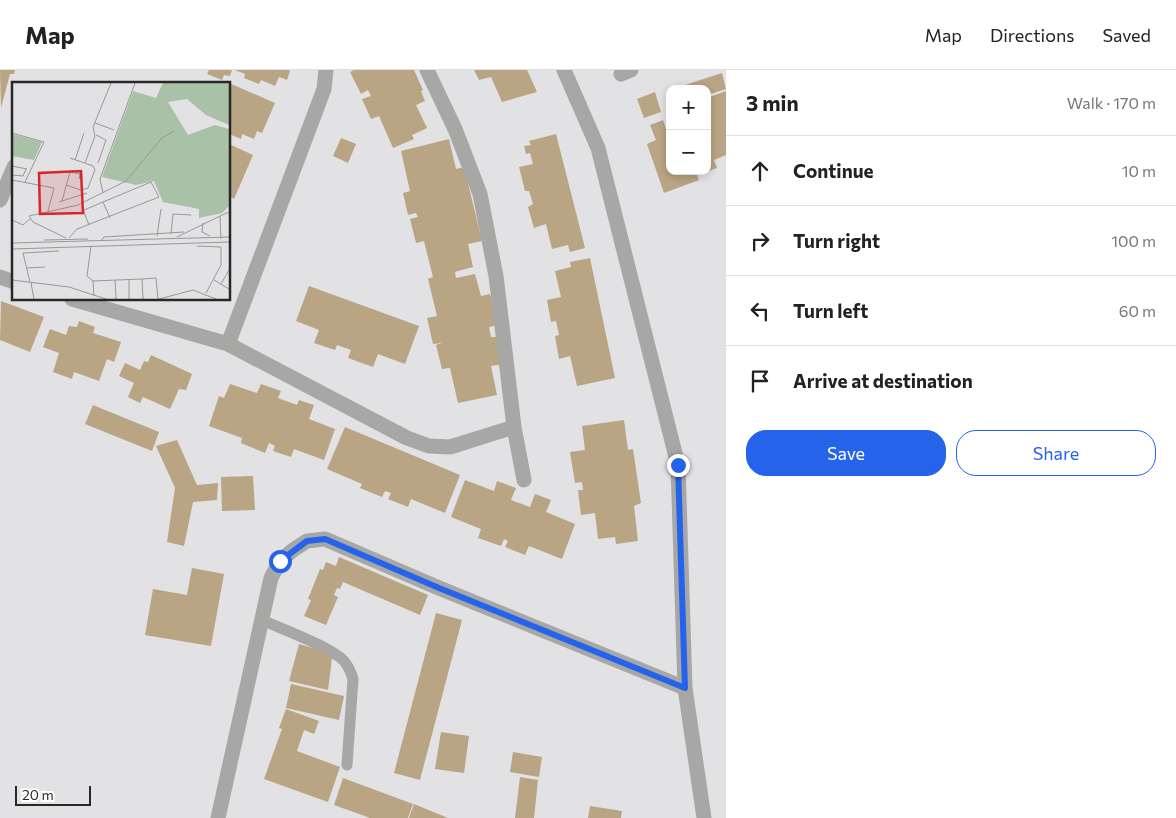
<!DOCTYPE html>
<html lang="en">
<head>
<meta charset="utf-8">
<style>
	:root { --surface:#fff; --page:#f6f6f6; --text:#222; --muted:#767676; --line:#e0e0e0; --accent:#2563eb }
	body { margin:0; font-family:Commissioner,sans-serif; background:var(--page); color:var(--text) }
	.controls { position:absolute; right:15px; top:15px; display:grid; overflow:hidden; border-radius:10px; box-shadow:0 2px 8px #0003 }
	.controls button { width:45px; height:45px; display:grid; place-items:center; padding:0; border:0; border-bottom:1px solid var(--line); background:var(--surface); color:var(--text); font:25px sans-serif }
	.scale { position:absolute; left:15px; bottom:12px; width:76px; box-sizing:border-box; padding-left:5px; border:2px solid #282828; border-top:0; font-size:14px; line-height:18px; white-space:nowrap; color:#282828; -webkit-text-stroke:4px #fff; paint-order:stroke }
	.stop { position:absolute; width:15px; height:15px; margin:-11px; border:4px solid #2563eb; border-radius:50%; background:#fff }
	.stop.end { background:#2563eb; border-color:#fff; box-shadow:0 1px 5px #0008 }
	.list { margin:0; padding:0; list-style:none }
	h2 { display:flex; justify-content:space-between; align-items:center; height:65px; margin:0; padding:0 20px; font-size:21px }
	h2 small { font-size:16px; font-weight:400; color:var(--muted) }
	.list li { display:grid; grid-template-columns:32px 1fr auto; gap:15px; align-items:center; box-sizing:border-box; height:70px; padding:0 20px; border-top:1px solid var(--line) }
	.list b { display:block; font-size:19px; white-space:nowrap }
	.list em { font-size:16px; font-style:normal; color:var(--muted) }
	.actions { display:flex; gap:10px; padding:15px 20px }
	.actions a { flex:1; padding:11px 0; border:1px solid var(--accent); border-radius:20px; text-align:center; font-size:18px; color:var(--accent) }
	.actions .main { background:var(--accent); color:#fff }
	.icon { flex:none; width:28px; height:28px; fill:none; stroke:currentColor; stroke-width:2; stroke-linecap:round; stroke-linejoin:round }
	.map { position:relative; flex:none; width:726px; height:748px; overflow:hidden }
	header { display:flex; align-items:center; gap:30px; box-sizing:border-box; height:70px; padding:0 25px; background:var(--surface); border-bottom:1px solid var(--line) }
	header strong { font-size:24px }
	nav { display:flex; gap:28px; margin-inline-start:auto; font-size:18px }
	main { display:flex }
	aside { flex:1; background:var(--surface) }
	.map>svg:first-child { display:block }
	.building { fill:#b9a484 }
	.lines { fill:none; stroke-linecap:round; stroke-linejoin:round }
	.lane { stroke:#a7a7a6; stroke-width:11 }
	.street { stroke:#a7a7a6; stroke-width:15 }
	.route { stroke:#2563eb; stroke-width:6 }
	.inset-road { fill:none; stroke:#989899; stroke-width:1 }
	.view { fill:#d62828; fill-opacity:0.15; stroke:#d62828; stroke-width:2.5 }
	.inset-edge { fill:none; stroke:#282828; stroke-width:2.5 }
</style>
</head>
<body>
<header>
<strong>Map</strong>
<nav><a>Map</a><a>Directions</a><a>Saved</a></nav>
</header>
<main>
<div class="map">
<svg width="726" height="748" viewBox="0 0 726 748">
	<rect width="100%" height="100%" fill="#e2e2e4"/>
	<path class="building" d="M 0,0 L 15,0 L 14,4 L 10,4 L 1,38 Z
		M 209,0 L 232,0 L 230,6 L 224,5 L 222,10 L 207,4 Z
		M 235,0 L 288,0 L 290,1 L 287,10 L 279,7 L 275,16 L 261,10 L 259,14 L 244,8 L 245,4 Z
		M 354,0 L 414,0 L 423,20 L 421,21 L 425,31 L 416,35 L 427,58 L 412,65 L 414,69 L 393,78 L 379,46 L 371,49 L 362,29 L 371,26 L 368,20 L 361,24 L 350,2 Z
		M 474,0 L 527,0 L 537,22 L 502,32 L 491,7 L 479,10 Z
		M 722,3 L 726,19 L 707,25 L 707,19 L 687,19 L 685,15 Z
		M 229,13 L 275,33 L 262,63 L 257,61 L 254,69 L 242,64 L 241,69 L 229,64 Z
		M 726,21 L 726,85 L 714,90 L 717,98 L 709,101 L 707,98 L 707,28 Z
		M 655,22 L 661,42 L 644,48 L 637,29 Z
		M 663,50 L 670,70 L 670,101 L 696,101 L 699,110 L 664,123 L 647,74 L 656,70 L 650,55 Z
		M 556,64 L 585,178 L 570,182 L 568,175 L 552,179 L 546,154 L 534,158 L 528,137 L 533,134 L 529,121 L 525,121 L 519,97 L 533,94 L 530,83 L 526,84 L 524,76 L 531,75 L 529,71 Z
		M 341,68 L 356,74 L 348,93 L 333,86 Z
		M 449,69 L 456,99 L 464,97 L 482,171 L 468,174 L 473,197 L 447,204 L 455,202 L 456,208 L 475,204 L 481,226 L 490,224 L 498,255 L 489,257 L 491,267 L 498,267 L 504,294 L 491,296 L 497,325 L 458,333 L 450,298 L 442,299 L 436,275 L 442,273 L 433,274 L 427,248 L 437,246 L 428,209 L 433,207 L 424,171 L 416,173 L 410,149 L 418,147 L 416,143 L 408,145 L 403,123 L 410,121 L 401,81 Z
		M 229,74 L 253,85 L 234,129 L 229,126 Z
		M 590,188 L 615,308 L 577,316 L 570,286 L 559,289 L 555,266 L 559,265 L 556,251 L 551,252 L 547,230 L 561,227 L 555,201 L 571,197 L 570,192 Z
		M 309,216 L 419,256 L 405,294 L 378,284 L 373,297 L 348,288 L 351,280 L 337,275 L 335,280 L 314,273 L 319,260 L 296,251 Z
		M 1,231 L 44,247 L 30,282 L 0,270 Z
		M 79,251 L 95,257 L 93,263 L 121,272 L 114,292 L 107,289 L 99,311 L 74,302 L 72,309 L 53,302 L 59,283 L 43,277 L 50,259 L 66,265 L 69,256 L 77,257 Z
		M 151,285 L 192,304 L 186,320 L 179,319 L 170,339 L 143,327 L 140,333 L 128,327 L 134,313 L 119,306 L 125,293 L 140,300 L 144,291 L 148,292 Z
		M 230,314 L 257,323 L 261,314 L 281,321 L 278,328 L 297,335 L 299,330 L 314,335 L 309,349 L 335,359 L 324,390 L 294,379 L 291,387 L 273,381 L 275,376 L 269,373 L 265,383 L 241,373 L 242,368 L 209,356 L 219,326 L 224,328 Z
		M 93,335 L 159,362 L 152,381 L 85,354 Z
		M 624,350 L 628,380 L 633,379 L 641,433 L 634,436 L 638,471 L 616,474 L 615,467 L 598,469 L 595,443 L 581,445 L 578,420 L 583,420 L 582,412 L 575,413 L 570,382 L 585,380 L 582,356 Z
		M 345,357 L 460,405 L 445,443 L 411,429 L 408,437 L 388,429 L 391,423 L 385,421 L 382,427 L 360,418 L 362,414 L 327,399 Z
		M 177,370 L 197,415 L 218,413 L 217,430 L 193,432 L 184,476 L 167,472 L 175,418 L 156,376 Z
		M 253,406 L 255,440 L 222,441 L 221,407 Z
		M 465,410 L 494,421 L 497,411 L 516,418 L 511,430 L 530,437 L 535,424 L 551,430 L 546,442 L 575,454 L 562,489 L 529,476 L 525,485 L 505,477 L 508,471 L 504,469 L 501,476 L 478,468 L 481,459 L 451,447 Z
		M 339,487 L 428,525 L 420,545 L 343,512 L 340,519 L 337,518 L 334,525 L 338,527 L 326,555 L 304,546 L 311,530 L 308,529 L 320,499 L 323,500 L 326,492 L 336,496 Z
		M 192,498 L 224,504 L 211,576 L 145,565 L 153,519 L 187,525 Z
		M 436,543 L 462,550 L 420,710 L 394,703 Z
		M 299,574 L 323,581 L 332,588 L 328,620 L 289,611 Z
		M 291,614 L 344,626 L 339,650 L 286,638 Z
		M 286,639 L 319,651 L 314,664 L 304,660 L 297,681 L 340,697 L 328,732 L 264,709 L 282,659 L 279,658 Z
		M 441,662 L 469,666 L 464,703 L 435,699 Z
		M 513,682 L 542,687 L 539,707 L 510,702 Z
		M 520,707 L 538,710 L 534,748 L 515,748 Z
		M 343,708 L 413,734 L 408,748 L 370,748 L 334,735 Z
		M 414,734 L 448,748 L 409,748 Z
		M 590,736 L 622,741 L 621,748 L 588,748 Z"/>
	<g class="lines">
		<path class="lane" d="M 262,550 C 282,559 331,577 344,591 C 349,597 351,602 353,609 L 347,695"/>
		<path class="street" d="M 427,0 L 455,59 L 480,124 L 496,206 L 514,357 L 524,410
			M 564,0 L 598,78 L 678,395 L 685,618 L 704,748
			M 621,4 L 631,0
			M 0,130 L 14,97
			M 0,207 L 14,212
			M 72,229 L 228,274 L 407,368 L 429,376 L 450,377 L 514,357
			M 228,274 L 324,19 L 326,0
			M 218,748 L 271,508 L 280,491 L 293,480 L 307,471 L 325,469 L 439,518 L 685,618"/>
	</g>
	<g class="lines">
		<path class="route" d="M 280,491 L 307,471 L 325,469 L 439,518 L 685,618 L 678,395"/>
	</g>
	<g transform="translate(12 12)">
		<rect width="218" height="218" fill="#e2e2e4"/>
		<path d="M 151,1 L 217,1 L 217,43 L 194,33 L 175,17 L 156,20 L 176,53 L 203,43 L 217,47 L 217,124 L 210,131 L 187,136 L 187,127 L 151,120 L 142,99 L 124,103 L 90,95 L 121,9 L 144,16 ZM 0,52 L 30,60 L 22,78 L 0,74 Z" fill="#a9c1a7"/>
		<path class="inset-road" d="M 83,41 L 102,48M 0,51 L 32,60 L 13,100M 84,53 L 94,58 L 86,81M 63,78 L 72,51M 73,81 L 83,54 L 81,45 L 99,1M 0,84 L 15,87M 0,93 L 11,94 L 14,87M 0,98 L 42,106 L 36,129M 54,103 L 69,108 L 76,106 L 83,88 L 81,84 L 58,76M 91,111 L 88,97 L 123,1M 50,119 L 58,90 L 68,92 L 67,97M 47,120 L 75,111M 91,120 L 98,136M 70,125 L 77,143M 0,138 L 11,143 L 18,137M 191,141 L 190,150 L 198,154M 159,152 L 161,132 L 179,133M 145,154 L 149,127M 165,155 L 208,134M 54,156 L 21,140 L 17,134 L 66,123 L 114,99 L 150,56 L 162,49M 57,156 L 65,147 L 147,115 L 139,100 L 72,128M 209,157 L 208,134 L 217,130M 32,158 L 76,157M 89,159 L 92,155 L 172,150M 0,161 L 217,155M 79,164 L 75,194 L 81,199 L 82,214M 185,164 L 209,165M 0,167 L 217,160M 14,186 L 33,185M 117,197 L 117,217M 130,197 L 144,196 L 146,217M 0,198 L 57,205 L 94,217M 103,198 L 104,217M 202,198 L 217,207M 81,199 L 130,197 L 131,217M 18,200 L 11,171 L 47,169M 19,201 L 22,217M 209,202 L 217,188M 194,211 L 209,183 L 209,165M 147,217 L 181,208 L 204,217"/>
		<path class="view" d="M 69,89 L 71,131 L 28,132 L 27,91 Z"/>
		<rect width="218" height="218" class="inset-edge"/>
	</g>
</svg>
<div class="controls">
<button>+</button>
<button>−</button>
</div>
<div class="scale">20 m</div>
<div class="stop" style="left:280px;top:491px"></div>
<div class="stop end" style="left:678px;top:395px"></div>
</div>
<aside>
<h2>3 min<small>Walk · 170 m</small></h2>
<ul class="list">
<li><svg class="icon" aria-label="ahead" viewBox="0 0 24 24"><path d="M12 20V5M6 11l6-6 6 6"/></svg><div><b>Continue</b></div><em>10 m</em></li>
<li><svg class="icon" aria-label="right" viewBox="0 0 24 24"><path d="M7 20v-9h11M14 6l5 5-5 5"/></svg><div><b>Turn right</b></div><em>100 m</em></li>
<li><svg class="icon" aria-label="left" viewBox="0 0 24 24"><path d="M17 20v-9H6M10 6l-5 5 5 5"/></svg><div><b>Turn left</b></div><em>60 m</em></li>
<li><svg class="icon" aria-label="arrive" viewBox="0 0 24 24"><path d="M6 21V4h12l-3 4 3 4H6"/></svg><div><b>Arrive at destination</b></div></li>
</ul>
<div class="actions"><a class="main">Save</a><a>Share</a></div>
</aside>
</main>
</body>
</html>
